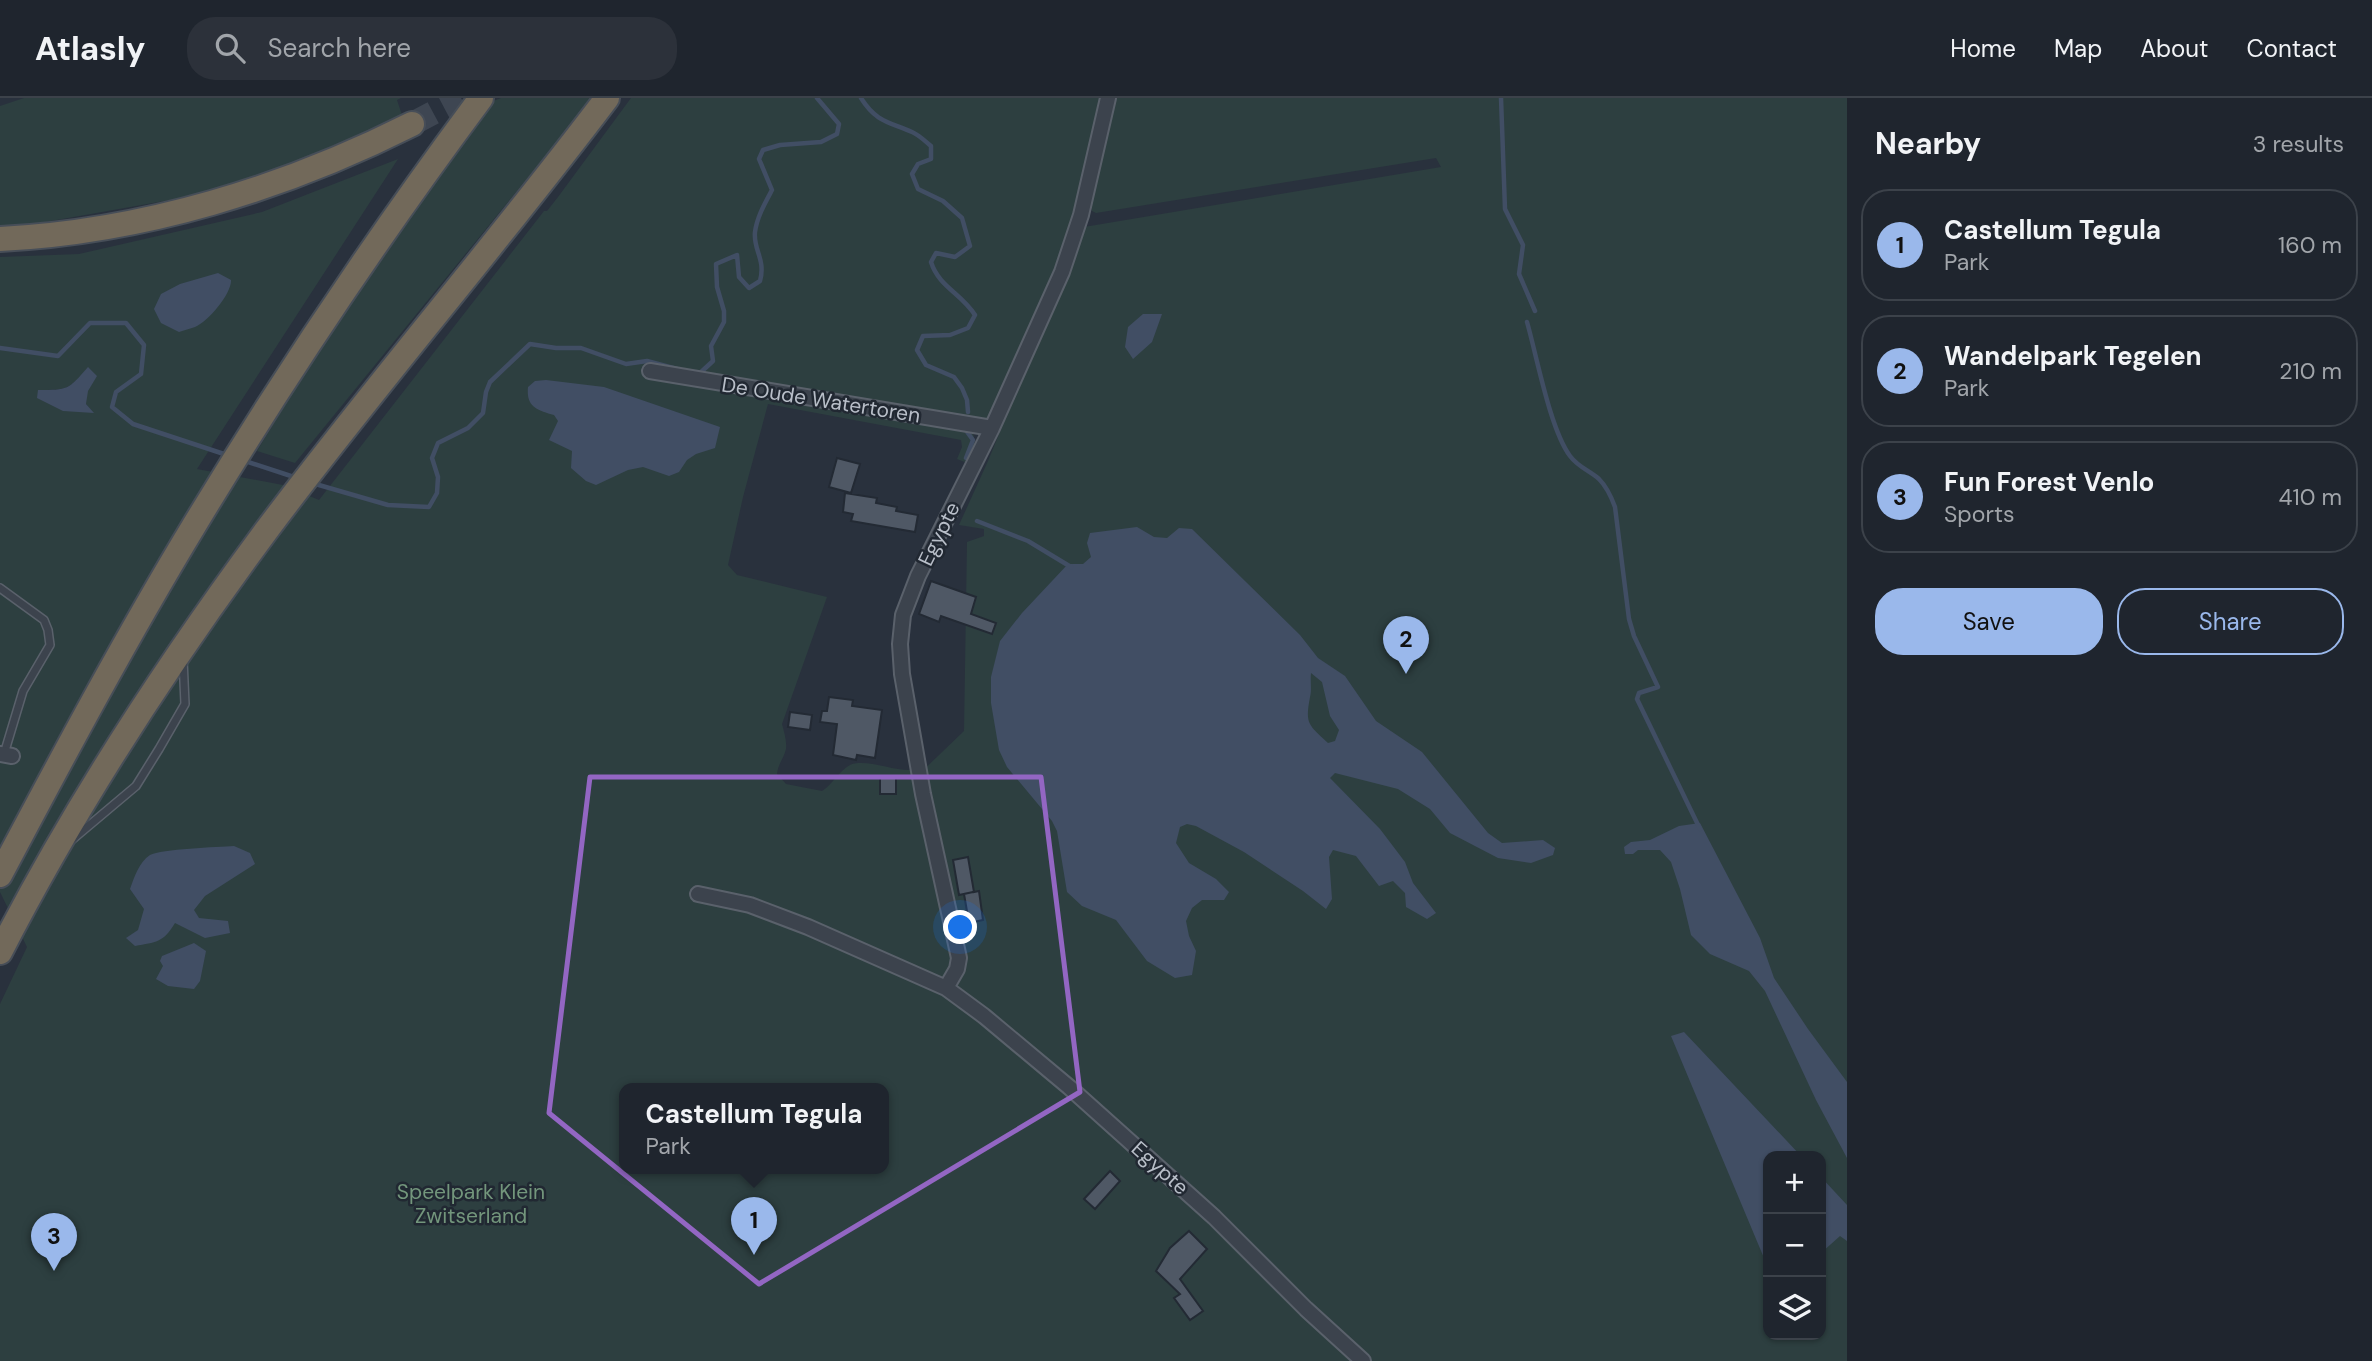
<!DOCTYPE html>
<html lang="en">
<head>
<meta charset="utf-8">
<style>
	:root { --surface:#1f252e; --page:#2c313a; --text:#f1f3f6; --muted:#a1a5aa; --line:#3c424a; --accent:#9ab8eb }
	body { margin:0; font-family:"DM Sans",sans-serif; background:var(--page); color:var(--text) }
	.controls { position:absolute; right:21px; bottom:21px; display:grid; overflow:hidden; border-radius:14px; box-shadow:0 2px 5px #0004 }
	.controls button { width:63px; height:63px; display:grid; place-items:center; padding:0; border:0; border-bottom:2px solid var(--line); background:var(--surface); color:var(--text); font:35px sans-serif }
	.you { position:absolute; left:961px; top:830px; width:24px; height:24px; margin:-18px; border:5px solid #fff; border-radius:50%; background:#1a73e8; box-shadow:0 0 0 10px #1a73e833 }
	.badge { display:grid; place-items:center; width:46px; height:46px; border-radius:50%; background:var(--accent); color:#111; font-size:23px; font-weight:700 }
	.pin { position:absolute; translate:-50% -58px; filter:drop-shadow(0 2px 4px #0008) }
	.pin::after { content:''; position:absolute; top:37px; width:24px; height:21px; background:inherit; clip-path:polygon(0 0,100% 0,50% 100%) }
	.popup { position:absolute; left:619px; top:985px; width:270px; height:91px; box-sizing:border-box; display:grid; place-content:center; border-radius:14px; background:var(--surface); filter:drop-shadow(0 2px 5px #0005); font-size:23px; white-space:nowrap; color:var(--muted) }
	.popup b { font-size:26px; color:var(--text) }
	.popup::after { content:''; position:absolute; left:50%; top:100%; margin-left:-14px; border:14px solid transparent; border-top-color:var(--surface) }
	.list { margin:0; padding:0; list-style:none }
	h2 { display:flex; justify-content:space-between; align-items:center; height:91px; margin:0; padding:0 28px; font-size:30px }
	h2 small { font-size:23px; font-weight:400; color:var(--muted) }
	.list li { display:grid; grid-template-columns:46px 1fr auto; gap:21px; align-items:center; box-sizing:border-box; height:112px; margin:0 14px 14px; padding:0 14px; border:2px solid var(--line); border-radius:28px }
	.list b { display:block; font-size:26px; white-space:nowrap }
	.list p { margin:0; font-size:23px; white-space:nowrap; color:var(--muted) }
	.list em { font-size:23px; font-style:normal; color:var(--muted) }
	.actions { display:flex; gap:14px; padding:21px 28px }
	.actions a { flex:1; padding:16px 0; border:2px solid var(--accent); border-radius:28px; text-align:center; font-size:24px; color:var(--accent) }
	.actions .main { background:var(--accent); color:#111 }
	.icon { flex:none; width:38px; height:38px; fill:none; stroke:currentColor; stroke-width:2; stroke-linecap:round; stroke-linejoin:round }
	.map { position:relative; flex:none; width:1847px; height:1263px; overflow:hidden }
	header { display:flex; align-items:center; gap:42px; box-sizing:border-box; height:98px; padding:0 35px; background:var(--surface); border-bottom:2px solid var(--line) }
	header strong { font-size:33px }
	nav { display:flex; gap:38px; margin-inline-start:auto; font-size:24px }
	.search { width:490px; height:63px; background:var(--page); display:flex; align-items:center; gap:18px; box-sizing:border-box; padding:0 24px; border-radius:28px; color:var(--muted); font-size:26px }
	main { display:flex }
	aside { flex:1; background:var(--surface) }
	.map>svg:first-child { display:block }
	.green { fill:#2d3f40; fill-rule:evenodd }
	.water { fill:#414e64; fill-rule:evenodd }
	.lines { fill:none; stroke-linecap:round; stroke-linejoin:round }
	.stream { stroke:#414e64; stroke-width:4.5 }
	.building { fill:#4f5865; stroke:#232a34; stroke-width:2 }
	.motorway-tunnel { stroke:#3e4652; stroke-width:24; stroke-dasharray:24 12; stroke-linecap:butt }
	.service-casing { stroke:#5a616b; stroke-width:10 }
	.minor-casing { stroke:#5a616b; stroke-width:18 }
	.motorway-casing { stroke:#474e58; stroke-width:28 }
	.service { stroke:#3c434d; stroke-width:7 }
	.minor { stroke:#3c434d; stroke-width:14 }
	.motorway { stroke:#72695a; stroke-width:24 }
	.marked { fill:none; stroke:#9366c3; stroke-width:5; stroke-linejoin:round }
	.labels { text-anchor:middle; stroke-width:5; stroke-linejoin:round; paint-order:stroke }
	.street-label { font-size:21px; fill:#b8bec8; stroke:#212832 }
	.park-label { font-size:21px; fill:#73967c; stroke:#212832 }
</style>
</head>
<body>
<header>
<strong>Atlasly</strong>
<div class="search"><svg class="icon" aria-label="search" viewBox="0 0 24 24"><circle cx="10" cy="10" r="6"/><path d="M15 15l6 6"/></svg>Search here</div>
<nav><a>Home</a><a>Map</a><a>About</a><a>Contact</a></nav>
</header>
<main>
<div class="map">
<svg width="1847" height="1263" viewBox="0 0 1847 1263">
	<rect width="100%" height="100%" fill="#29313d"/>
	<path class="green" d="M 24,0 L 401,0 L 397,2 L 403,20 L 221,93 L 0,132 L 0,8 Z
		M 501,0 L 590,0 L 570,28 L 295,365 L 257,353 L 330,232 L 488,5 Z
		M 631,0 L 1101,0 L 1080,95 L 1063,151 L 982,334 L 972,334 C 978,346 972,354 967,365 L 957,361 L 962,349 L 961,342 L 768,306 L 743,399 L 728,467 L 737,477 L 827,499 L 782,626 C 784,634 787,643 786,651 C 784,660 778,666 777,676 L 786,686 L 822,693 C 833,686 838,674 850,667 C 864,660 894,673 911,672 L 914,681 L 964,633 L 967,444 L 984,438 L 984,431 L 959,427 L 988,363 L 1084,129 L 1441,69 L 1436,60 L 1096,115 L 1092,113 L 1091,108 L 1113,0 L 1847,0 L 1847,1263 L 0,1263 L 0,906 L 27,849 L 0,794 L 0,159 L 79,156 L 262,114 L 398,61 L 197,371 L 283,387 L 319,402 L 544,113 L 547,113 L 558,99 ZM 88,270 L 86,306 L 93,315 L 38,292 C 68,292 68,292 88,270 ZM 624,991 L 884,991 L 884,1071 L 624,1071 ZM 1768,1058 L 1821,1058 L 1821,1237 L 1768,1237 Z"/>
	<path class="water" d="M 218,175 L 231,182 C 232,195 208,224 195,229 C 190,231 184,232 179,234 L 161,225 L 154,211 L 161,196 L 180,186 Z
		M 1143,216 L 1162,216 L 1152,244 L 1133,261 L 1125,249 L 1128,229 Z
		M 88,269 L 97,278 L 88,293 L 86,306 L 94,315 L 63,313 L 37,300 L 38,292 C 68,292 68,292 88,269 Z
		M 546,282 L 604,289 L 720,329 L 715,350 L 696,356 L 687,362 L 679,374 L 669,378 L 643,369 L 628,372 L 596,387 L 586,383 L 571,370 L 572,353 L 549,342 L 558,323 L 554,317 C 537,312 526,309 528,289 L 535,283 Z
		M 1137,429 L 1154,439 L 1167,440 L 1179,430 L 1192,431 L 1300,537 L 1318,560 L 1345,578 L 1376,623 L 1422,654 L 1488,735 L 1502,745 L 1543,742 L 1555,750 L 1553,757 L 1531,765 L 1498,760 L 1450,735 L 1430,711 L 1398,691 L 1335,675 L 1330,680 L 1380,731 L 1405,764 L 1413,785 L 1436,815 L 1427,821 L 1406,809 L 1405,795 L 1393,783 L 1379,788 L 1356,758 L 1333,752 L 1329,759 L 1332,801 L 1326,811 L 1303,793 L 1244,754 L 1196,728 L 1187,726 L 1180,729 L 1176,745 L 1189,765 L 1216,781 L 1229,794 L 1224,802 L 1202,802 L 1192,810 L 1186,823 L 1189,838 L 1196,853 L 1192,877 L 1175,880 L 1147,863 L 1116,822 L 1082,808 L 1067,794 L 1057,733 L 1052,723 L 1007,669 L 999,652 L 991,605 L 991,579 L 1000,543 L 1022,515 L 1068,466 L 1083,466 L 1091,459 L 1087,445 L 1090,435 ZM 1311,575 L 1322,584 L 1330,618 L 1339,632 L 1335,643 L 1328,645 C 1308,626 1305,626 1310,599 C 1312,592 1310,583 1311,575 Z
		M 1700,725 L 1760,840 L 1774,880 L 1808,931 L 1847,984 L 1847,1060 L 1816,1002 L 1765,893 L 1749,873 L 1710,856 L 1691,837 L 1680,791 L 1671,764 L 1660,752 L 1638,752 L 1633,756 L 1625,756 L 1624,749 L 1631,744 L 1650,742 L 1679,728 Z
		M 234,748 L 250,755 L 255,766 L 205,798 L 194,812 L 199,820 L 228,823 L 230,835 L 205,840 L 175,825 C 163,845 156,844 135,848 L 126,840 L 138,832 L 144,811 L 130,791 C 134,780 139,764 150,757 C 161,751 218,749 234,748 Z
		M 194,845 L 206,853 L 200,883 L 194,891 L 168,888 L 156,881 L 163,868 L 160,863 L 162,858 Z
		M 1684,934 L 1801,1058 L 1768,1058 L 1768,1165 L 1764,1160 L 1671,938 Z
		M 1821,1079 L 1847,1107 L 1847,1143 L 1840,1138 L 1821,1155 Z"/>
	<g class="lines">
		<path class="stream" d="M 861,0 C 876,24 889,24 912,34 C 919,37 925,43 931,48 L 931,61 L 918,66 L 912,76 L 918,91 L 943,103 L 962,120 L 970,148 L 955,159 L 936,155 L 931,164 C 939,189 961,195 975,217 L 968,230 L 950,237 L 923,238 L 917,252 L 926,267 L 954,279 L 962,290 L 967,302 L 968,314
			M 1501,0 L 1505,111 L 1523,147 L 1519,176 L 1535,213
			M 1527,224 C 1537,259 1550,331 1570,358 C 1578,369 1590,373 1599,381 C 1607,389 1611,398 1615,409 L 1629,521 L 1634,538 L 1658,589 L 1639,595 L 1637,601 L 1700,731
			M 0,250 L 58,258 L 90,225 L 126,225 L 144,247 L 141,276 L 116,294 L 112,309 L 133,326 L 227,357
			M 700,275 L 713,263 L 711,248 L 724,224 L 724,213 L 717,189 L 716,166 L 737,157 L 739,179 L 749,190 L 760,183 C 766,161 753,152 755,134 C 757,119 765,105 772,92 L 759,61 L 763,52 L 780,47 L 821,44 L 837,36 L 839,26 L 817,0
			M 965,331 L 973,342 L 966,360
			M 242,362 L 297,380
			M 312,385 L 388,407 L 429,409 L 437,395 L 438,379 L 432,360 L 438,345 L 468,330 L 483,315 L 486,294 L 490,284 L 530,246 L 556,250 L 581,250 L 626,266 L 647,263 L 677,271
			M 977,423 L 1028,443 L 1071,469"/>
	</g>
	<path class="building" d="M 837,360 L 860,366 L 851,395 L 829,389 Z
		M 845,395 L 877,400 L 876,405 L 897,409 L 896,413 L 918,417 L 915,434 L 851,423 L 853,416 L 843,414 Z
		M 931,483 L 976,499 L 971,516 L 996,525 L 992,536 L 941,518 L 939,524 L 919,516 Z
		M 829,599 L 853,602 L 852,608 L 882,612 L 875,660 L 857,657 L 856,662 L 833,657 L 837,626 L 820,624 L 822,613 L 827,613 Z
		M 790,614 L 812,617 L 810,632 L 788,629 Z
		M 880,678 L 896,678 L 896,696 L 880,696 Z
		M 968,759 L 974,794 L 979,793 L 983,822 L 969,825 L 964,796 L 973,794 L 959,797 L 953,762 Z
		M 1110,1073 L 1120,1083 L 1095,1111 L 1084,1101 Z
		M 1189,1133 L 1207,1151 L 1180,1181 L 1203,1213 L 1190,1222 L 1174,1200 L 1180,1196 L 1156,1173 L 1170,1150 Z"/>
	<g class="lines">
		<path class="motorway-tunnel" d="M 412,26 L 461,0"/>
		<defs>
			<path id="service" d="M 0,490 L 44,522 L 48,532 L 50,547 L 23,593 L 4,656
				M 73,741 L 136,688 L 159,651 L 185,606 L 183,561"/>
			<path id="minor" d="M 650,273 L 992,330
				M 0,656 L 12,658
				M 698,796 L 750,807 L 808,829 L 946,890 L 984,918 L 1069,989 L 1214,1119 L 1306,1211 L 1363,1263
				M 946,890 L 957,871 L 959,860 L 923,696 L 902,576 L 900,546 L 903,517 L 918,478 L 992,330 L 1062,174 L 1081,117 L 1108,0"/>
			<path id="motorway" d="M 0,141 C 143,134 285,90 412,26
				M 0,777 C 63,658 126,540 195,426 C 284,279 379,137 481,0
				M 0,854 C 76,706 167,567 266,433 C 376,286 496,147 607,0"/>
		</defs>
		<use href="#service" class="service-casing"/>
		<use href="#minor" class="minor-casing"/>
		<use href="#motorway" class="motorway-casing"/>
		<use href="#service" class="service"/>
		<use href="#minor" class="minor"/>
		<use href="#motorway" class="motorway"/>
	</g>
	<path class="marked" d="M 590,679 L 1041,679 L 1080,994 L 759,1186 L 549,1015 Z"/>
	<g class="labels">
		<g class="street-label">
			<text transform="translate(821 302) rotate(9)" y="7">De Oude Watertoren</text>
			<text transform="translate(939 436) rotate(-64)" y="7">Egypte</text>
			<text transform="translate(1160 1070) rotate(42)" y="7">Egypte</text>
		</g>
		<g class="park-label">
			<text x="471" y="1101">Speelpark Klein<tspan x="471" dy="24">Zwitserland</tspan></text>
		</g>
	</g>
</svg>
<div class="controls">
<button>+</button>
<button>−</button>
<button><svg class="icon" aria-label="layers" viewBox="0 0 24 24"><path d="M12 4l9 5-9 5-9-5zM3 14l9 5 9-5"/></svg></button>
</div>
<div class="you"></div>
<div class="pin badge" style="left:754px;top:1157px">1</div>
<div class="popup"><b>Castellum Tegula</b>Park</div>
<div class="pin badge" style="left:1406px;top:576px">2</div>
<div class="pin badge" style="left:54px;top:1173px">3</div>
</div>
<aside>
<h2>Nearby<small>3 results</small></h2>
<ul class="list">
<li><span class="badge">1</span><div><b>Castellum Tegula</b><p>Park</p></div><em>160 m</em></li>
<li><span class="badge">2</span><div><b>Wandelpark Tegelen</b><p>Park</p></div><em>210 m</em></li>
<li><span class="badge">3</span><div><b>Fun Forest Venlo</b><p>Sports</p></div><em>410 m</em></li>
</ul>
<div class="actions"><a class="main">Save</a><a>Share</a></div>
</aside>
</main>
</body>
</html>
